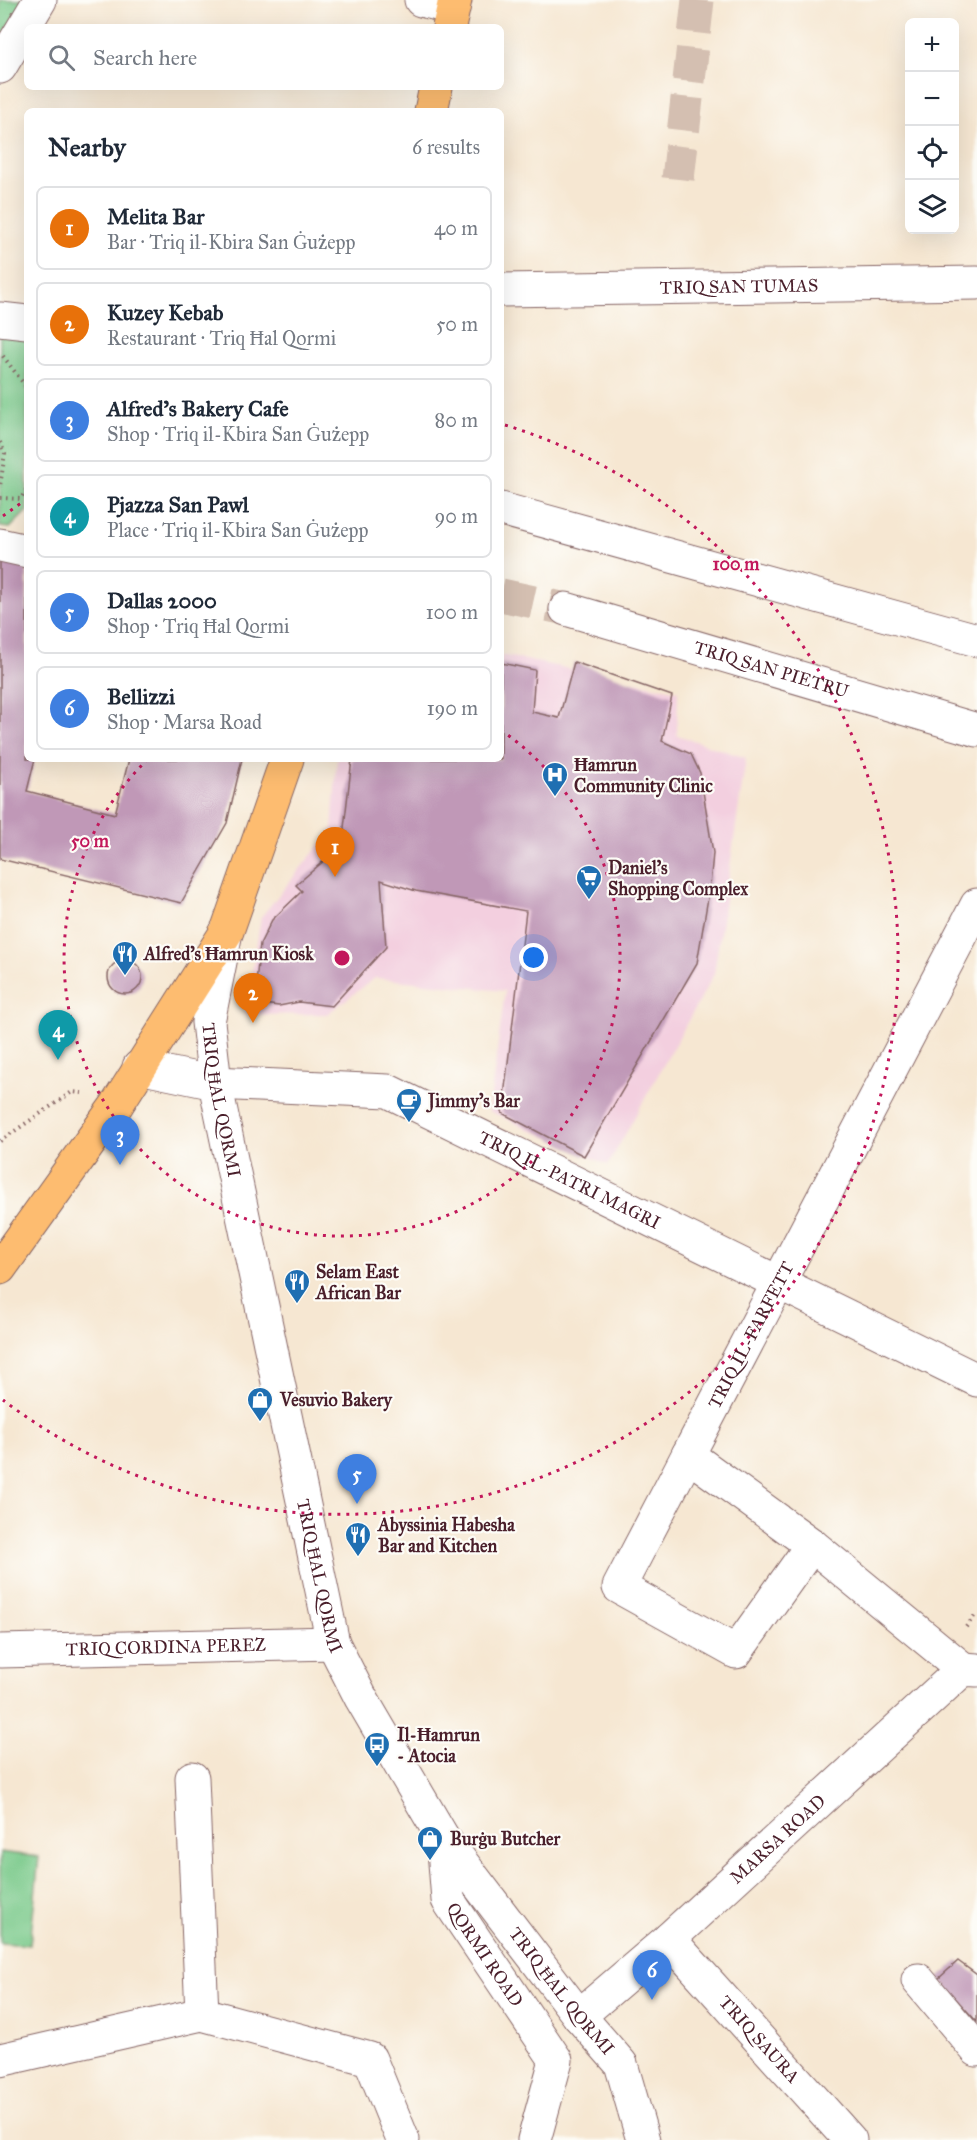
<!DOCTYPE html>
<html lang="en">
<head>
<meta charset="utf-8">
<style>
	:root { --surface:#fff; --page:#f6f6f7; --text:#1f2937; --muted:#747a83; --line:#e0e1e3; --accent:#1f6fb2 }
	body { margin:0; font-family:"IM FELL Great Primer",serif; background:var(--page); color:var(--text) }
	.controls { position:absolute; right:18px; top:18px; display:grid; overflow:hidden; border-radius:9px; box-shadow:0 6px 24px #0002 }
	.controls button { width:54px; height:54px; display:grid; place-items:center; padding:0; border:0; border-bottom:2px solid var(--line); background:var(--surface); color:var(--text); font:30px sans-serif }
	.you { position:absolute; left:534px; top:958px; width:21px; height:21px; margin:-15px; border:4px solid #fff; border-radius:50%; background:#1a73e8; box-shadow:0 0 0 9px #1a73e833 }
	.badge { display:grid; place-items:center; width:39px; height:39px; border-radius:50%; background:var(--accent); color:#fff; font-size:20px; font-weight:700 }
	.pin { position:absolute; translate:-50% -50px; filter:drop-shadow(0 2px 3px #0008) }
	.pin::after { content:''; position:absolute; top:32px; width:21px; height:18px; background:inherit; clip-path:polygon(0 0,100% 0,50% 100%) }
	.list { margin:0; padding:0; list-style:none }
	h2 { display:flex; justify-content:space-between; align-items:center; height:78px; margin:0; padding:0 24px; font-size:26px }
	h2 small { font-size:20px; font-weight:400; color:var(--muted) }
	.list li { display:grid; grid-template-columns:39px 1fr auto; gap:18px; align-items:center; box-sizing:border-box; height:84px; margin:0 12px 12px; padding:0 12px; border:2px solid var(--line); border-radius:9px }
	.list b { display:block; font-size:22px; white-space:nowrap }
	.list p { margin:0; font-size:20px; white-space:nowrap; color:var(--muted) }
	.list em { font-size:20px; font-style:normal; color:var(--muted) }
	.icon { flex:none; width:33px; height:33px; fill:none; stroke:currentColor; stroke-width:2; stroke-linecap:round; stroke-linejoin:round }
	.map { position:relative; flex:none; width:977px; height:2140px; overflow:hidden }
	.search { position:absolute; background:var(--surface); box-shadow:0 6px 24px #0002; left:24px; top:24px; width:480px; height:66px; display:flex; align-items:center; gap:15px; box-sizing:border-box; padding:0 21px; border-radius:9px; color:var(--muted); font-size:22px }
	.panel { position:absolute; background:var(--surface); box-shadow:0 6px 24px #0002; left:24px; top:108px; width:480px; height:654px; border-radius:9px }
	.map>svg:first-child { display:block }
	.built { fill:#f3cfdf }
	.green { fill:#79c98a; stroke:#62745a; stroke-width:1.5 }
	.building { fill:#c098b7 }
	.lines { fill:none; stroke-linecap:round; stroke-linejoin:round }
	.minor-tunnel { stroke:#d4bfb1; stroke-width:33; stroke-dasharray:33 16; stroke-linecap:butt }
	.minor-casing { stroke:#866565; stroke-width:35 }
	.major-casing { stroke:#866565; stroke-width:35 }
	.path { stroke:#866565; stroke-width:4; stroke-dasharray:1.5 4.5; stroke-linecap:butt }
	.minor { stroke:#fff; stroke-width:33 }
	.major { stroke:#fdbc70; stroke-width:33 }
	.ring { fill:none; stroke:#c2185b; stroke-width:3; stroke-dasharray:3 6 }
	.labels { text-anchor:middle; stroke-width:4.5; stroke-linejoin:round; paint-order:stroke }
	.street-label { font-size:18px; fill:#4a1f2b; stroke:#fdfcf7 }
	.poi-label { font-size:18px; font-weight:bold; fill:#4a1f2b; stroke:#fdfcf7; text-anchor:start }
	.centre { fill:#c2185b; stroke:#fdfcf7; stroke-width:3 }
	.ring-label { font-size:18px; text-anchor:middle; font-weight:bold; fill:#c2185b; stroke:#fdfcf7; stroke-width:4.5; stroke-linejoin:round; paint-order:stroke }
</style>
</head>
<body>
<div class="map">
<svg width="977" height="2140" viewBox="0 0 977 2140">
	<rect width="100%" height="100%" fill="#fdfcf7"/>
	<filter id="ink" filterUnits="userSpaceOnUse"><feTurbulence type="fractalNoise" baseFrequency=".0167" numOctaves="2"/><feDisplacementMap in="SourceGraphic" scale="12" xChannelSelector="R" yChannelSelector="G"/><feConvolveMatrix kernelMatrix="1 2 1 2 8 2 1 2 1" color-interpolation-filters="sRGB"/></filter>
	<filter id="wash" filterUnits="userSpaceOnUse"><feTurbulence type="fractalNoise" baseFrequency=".008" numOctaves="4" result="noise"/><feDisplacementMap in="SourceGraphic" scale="24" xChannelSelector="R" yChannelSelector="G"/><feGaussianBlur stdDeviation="1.35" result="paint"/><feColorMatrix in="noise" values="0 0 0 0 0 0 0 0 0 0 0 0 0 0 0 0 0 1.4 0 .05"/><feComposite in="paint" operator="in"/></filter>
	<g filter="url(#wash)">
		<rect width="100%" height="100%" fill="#f6e7d2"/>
		<path class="built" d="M 501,655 L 678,691 L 677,735 L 746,758 L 714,974 L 608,1165 L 489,1111 L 505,991 L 375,978 L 327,1014 L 245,1015 L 261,917 L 332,830 L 337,759 L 501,759 Z"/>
		<path class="green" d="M 0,0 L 25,0 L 0,40 Z
			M 0,332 L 27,334 L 27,511 L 10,528 L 0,527 Z
			M 0,1852 L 39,1857 L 30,1945 L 0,1943 Z"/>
		<g id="blocks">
			<path class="building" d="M 0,546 L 27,552 L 27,759 L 35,759 L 27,791 L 115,814 L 129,759 L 242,759 L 227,823 L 181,903 L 0,859 Z
				M 574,662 L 672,696 L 662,741 L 691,754 L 700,773 L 713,853 L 710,886 L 697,963 L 584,1156 L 502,1113 L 526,911 L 416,891 L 381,880 L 386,947 L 332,1006 L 299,1002 L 279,1006 L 254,1003 L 260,944 L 272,920 L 302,891 L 296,885 L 349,839 L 344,828 L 352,759 L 501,759 L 501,663 L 535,670 L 532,712 L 559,718 Z
				M108 977a17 17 0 1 1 34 0a17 17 0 1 1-34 0Z
				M 958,1961 L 977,1975 L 977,2022 L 938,1979 Z"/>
		</g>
	</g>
	<g filter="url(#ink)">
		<use href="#blocks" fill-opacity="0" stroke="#866565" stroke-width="1.5"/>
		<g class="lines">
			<path class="minor-tunnel" d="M 678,179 L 698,0
				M 501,595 L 566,609"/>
			<defs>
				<g id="minor">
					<path d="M 421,0 L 453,8"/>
					<path d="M 0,67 L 40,0"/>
					<path id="s1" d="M 501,290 L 977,283"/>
					<path d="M 0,319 L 27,322"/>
					<path d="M 501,509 L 977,640"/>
					<path d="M 0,545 L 27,551"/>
					<path id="s2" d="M 566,609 L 977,730"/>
					<path id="s3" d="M 226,932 L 208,1022 L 215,1083 L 333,1643 L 361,1698 L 443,1838 L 579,2016 L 621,2064 L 643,2140"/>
					<path id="s4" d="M 139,1067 L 215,1083 L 388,1091 L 977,1380"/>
					<path d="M 688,1455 L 619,1587 L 736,1652 L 812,1545"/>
					<path id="s5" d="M 0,1651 L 333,1643"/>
					<path id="s6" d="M 963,1669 L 812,1545 L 688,1455 L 977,905"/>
					<path d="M 192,1778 L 202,2014"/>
					<path id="s7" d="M 443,1838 L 448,1900 L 556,2060 L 534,2140"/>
					<path id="s8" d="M 669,1939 L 850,2140"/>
					<path d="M 918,1980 L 977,2050"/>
					<path id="s9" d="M 579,2016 L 669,1939 L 963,1669 L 977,1670"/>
					<path d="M 0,2060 L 202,2014 L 370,2059 L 403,2140"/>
				</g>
				<path id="major" d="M 449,27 L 455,0
					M 431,111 L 436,87
					M 0,1268 L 116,1106 L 227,931 L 287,759"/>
			</defs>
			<use href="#minor" class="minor-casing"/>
			<use href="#major" class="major-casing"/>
			<path class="path" d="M 3,356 L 27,388
				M 0,442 L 5,453 L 0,486
				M 0,498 L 21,499 L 27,488
				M 0,1141 L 72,1092 L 82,1093
				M 966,1627 L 977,1613"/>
			<use href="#minor" class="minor"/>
			<use href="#major" class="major"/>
		</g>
	</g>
	<g class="ring">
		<path d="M501 730A278 278 0 1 1 147 760"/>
		<path d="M3 516A557 557 0 0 1 27 499M505 425A557 557 0 1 1 3 1400"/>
	</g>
	<defs>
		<symbol id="hospital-pin" viewBox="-11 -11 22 30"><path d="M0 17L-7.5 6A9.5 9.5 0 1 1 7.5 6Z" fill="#1f6fb2" stroke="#fdfcf7"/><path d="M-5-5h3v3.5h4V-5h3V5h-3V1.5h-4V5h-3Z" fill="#fff"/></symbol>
		<symbol id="supermarket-pin" viewBox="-11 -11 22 30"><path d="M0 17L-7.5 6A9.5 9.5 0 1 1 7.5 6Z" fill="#1f6fb2" stroke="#fdfcf7"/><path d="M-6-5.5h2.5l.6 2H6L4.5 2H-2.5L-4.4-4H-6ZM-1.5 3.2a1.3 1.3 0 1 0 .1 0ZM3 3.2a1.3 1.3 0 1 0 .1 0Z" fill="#fff"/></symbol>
		<symbol id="restaurant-pin" viewBox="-11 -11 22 30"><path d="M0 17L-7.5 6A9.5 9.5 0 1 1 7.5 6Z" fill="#1f6fb2" stroke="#fdfcf7"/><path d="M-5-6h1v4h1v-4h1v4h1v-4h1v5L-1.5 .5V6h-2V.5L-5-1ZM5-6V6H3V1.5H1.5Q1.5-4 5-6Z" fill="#fff"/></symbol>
		<symbol id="cafe-pin" viewBox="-11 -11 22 30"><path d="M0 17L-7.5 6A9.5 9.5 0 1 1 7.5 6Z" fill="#1f6fb2" stroke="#fdfcf7"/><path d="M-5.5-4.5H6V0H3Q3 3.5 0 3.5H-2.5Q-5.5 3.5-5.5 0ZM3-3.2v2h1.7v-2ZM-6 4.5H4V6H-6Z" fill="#fff"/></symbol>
		<symbol id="shop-pin" viewBox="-11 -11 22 30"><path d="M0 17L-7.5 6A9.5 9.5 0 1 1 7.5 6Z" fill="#1f6fb2" stroke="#fdfcf7"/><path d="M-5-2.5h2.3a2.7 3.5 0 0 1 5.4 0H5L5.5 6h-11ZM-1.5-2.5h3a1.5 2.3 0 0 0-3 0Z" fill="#fff"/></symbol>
		<symbol id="bus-pin" viewBox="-11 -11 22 30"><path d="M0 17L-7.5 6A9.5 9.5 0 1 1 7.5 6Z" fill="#1f6fb2" stroke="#fdfcf7"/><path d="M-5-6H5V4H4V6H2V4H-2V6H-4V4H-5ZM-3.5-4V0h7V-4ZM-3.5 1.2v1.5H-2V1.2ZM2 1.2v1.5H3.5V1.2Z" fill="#fff"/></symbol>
	</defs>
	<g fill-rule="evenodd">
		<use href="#hospital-pin" x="540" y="760" width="30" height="40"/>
		<use href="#supermarket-pin" x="574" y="863" width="30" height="40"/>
		<use href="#restaurant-pin" x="110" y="939" width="30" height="40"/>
		<use href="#cafe-pin" x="394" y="1086" width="30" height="40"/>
		<use href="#restaurant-pin" x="282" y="1267" width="30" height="40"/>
		<use href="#shop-pin" x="245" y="1385" width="30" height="40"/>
		<use href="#restaurant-pin" x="343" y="1520" width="30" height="40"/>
		<use href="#bus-pin" x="362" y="1730" width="30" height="40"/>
		<use href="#shop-pin" x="415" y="1824" width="30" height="40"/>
	</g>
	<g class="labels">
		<g class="street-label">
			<text dy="6" stroke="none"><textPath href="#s1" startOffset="238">TRIQ SAN TUMAS</textPath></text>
			<text dy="6" stroke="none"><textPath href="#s2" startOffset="214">TRIQ SAN PIETRU</textPath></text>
			<text dy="6" stroke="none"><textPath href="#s3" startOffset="171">TRIQ ĦAL QORMI</textPath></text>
			<text dy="6" stroke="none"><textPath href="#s4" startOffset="453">TRIQ IL-PATRI MAGRI</textPath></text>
			<text dy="6" stroke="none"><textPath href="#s6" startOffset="484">TRIQ IL-FARFETT</textPath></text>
			<text dy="6" stroke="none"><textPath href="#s3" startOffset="657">TRIQ ĦAL QORMI</textPath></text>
			<text dy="6" stroke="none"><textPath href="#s5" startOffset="166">TRIQ CORDINA PEREZ</textPath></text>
			<text dy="6" stroke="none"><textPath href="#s9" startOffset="266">MARSA ROAD</textPath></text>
			<text dy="6" stroke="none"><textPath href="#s7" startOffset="128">QORMI ROAD</textPath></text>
			<text dy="6" stroke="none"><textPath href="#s3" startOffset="1143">TRIQ ĦAL QORMI</textPath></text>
			<text dy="6" stroke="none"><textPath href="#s8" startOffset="135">TRIQ SAURA</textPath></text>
		</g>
		<g class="poi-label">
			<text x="574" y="771">Ħamrun<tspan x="574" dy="21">Community Clinic</tspan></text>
			<text x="608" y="874">Daniel's<tspan x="608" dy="21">Shopping Complex</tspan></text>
			<text x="144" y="960">Alfred's Ħamrun Kiosk</text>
			<text x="428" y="1107">Jimmy’s Bar</text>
			<text x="316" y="1278">Selam East<tspan x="316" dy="21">African Bar</tspan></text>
			<text x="280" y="1406">Vesuvio Bakery</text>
			<text x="378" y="1531">Abyssinia Habesha<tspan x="378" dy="21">Bar and Kitchen</tspan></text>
			<text x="397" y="1741">Il-Ħamrun<tspan x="397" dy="21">- Atocia</tspan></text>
			<text x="450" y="1845">Burġu Butcher</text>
		</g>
	</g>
	<circle cx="342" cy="958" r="9" class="centre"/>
	<g class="ring-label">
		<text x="736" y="570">100 m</text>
		<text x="90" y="847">50 m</text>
	</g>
</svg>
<div class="controls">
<button>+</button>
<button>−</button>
<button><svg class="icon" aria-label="locate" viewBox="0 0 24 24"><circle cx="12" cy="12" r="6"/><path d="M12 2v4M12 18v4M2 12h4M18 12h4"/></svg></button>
<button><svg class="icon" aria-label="layers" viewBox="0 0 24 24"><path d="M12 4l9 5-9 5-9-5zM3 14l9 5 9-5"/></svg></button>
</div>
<div class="you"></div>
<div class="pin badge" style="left:335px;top:877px;background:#e8710a">1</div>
<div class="pin badge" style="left:253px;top:1023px;background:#e8710a">2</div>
<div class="pin badge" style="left:120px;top:1165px;background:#3f7fe0">3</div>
<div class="pin badge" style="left:58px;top:1060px;background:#0f9aa8">4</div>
<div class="pin badge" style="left:357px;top:1504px;background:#3f7fe0">5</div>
<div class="pin badge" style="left:652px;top:2000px;background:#3f7fe0">6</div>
<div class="search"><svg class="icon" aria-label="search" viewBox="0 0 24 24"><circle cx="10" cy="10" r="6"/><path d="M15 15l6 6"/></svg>Search here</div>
<section class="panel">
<h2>Nearby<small>6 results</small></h2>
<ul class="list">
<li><span class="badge" style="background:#e8710a">1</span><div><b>Melita Bar</b><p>Bar · Triq il-Kbira San Ġużepp</p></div><em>40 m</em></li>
<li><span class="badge" style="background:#e8710a">2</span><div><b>Kuzey Kebab</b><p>Restaurant · Triq Ħal Qormi</p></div><em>50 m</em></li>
<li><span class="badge" style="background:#3f7fe0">3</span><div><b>Alfred's Bakery Cafe</b><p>Shop · Triq il-Kbira San Ġużepp</p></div><em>80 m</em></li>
<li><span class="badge" style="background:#0f9aa8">4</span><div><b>Pjazza San Pawl</b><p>Place · Triq il-Kbira San Ġużepp</p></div><em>90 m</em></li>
<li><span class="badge" style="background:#3f7fe0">5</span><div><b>Dallas 2000</b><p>Shop · Triq Ħal Qormi</p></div><em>100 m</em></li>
<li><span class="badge" style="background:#3f7fe0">6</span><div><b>Bellizzi</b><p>Shop · Marsa Road</p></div><em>190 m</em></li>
</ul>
</section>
</div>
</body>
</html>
